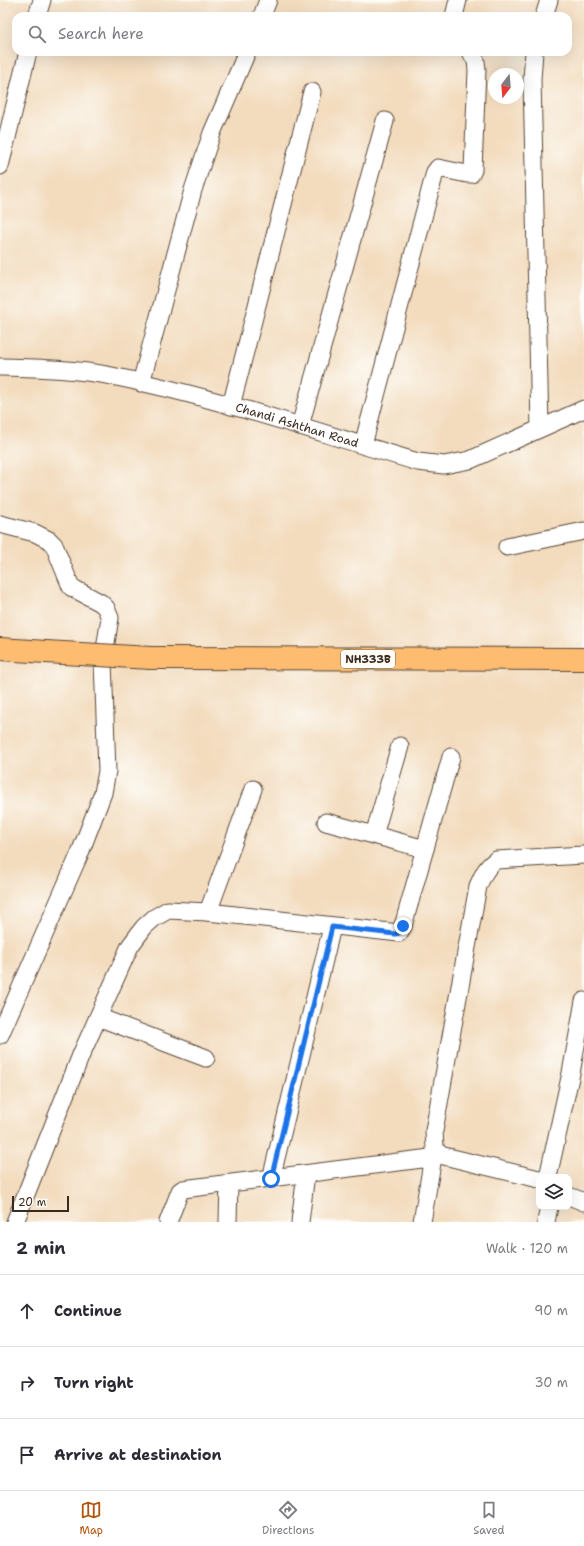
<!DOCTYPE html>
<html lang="en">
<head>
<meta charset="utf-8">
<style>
	:root { --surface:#fff; --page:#f7f7f7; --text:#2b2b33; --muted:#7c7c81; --line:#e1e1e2; --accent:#b45309 }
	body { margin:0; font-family:"Shantell Sans",sans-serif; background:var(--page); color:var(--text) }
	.controls { position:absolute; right:12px; bottom:12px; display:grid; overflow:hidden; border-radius:8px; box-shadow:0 4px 16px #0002 }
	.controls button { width:36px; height:36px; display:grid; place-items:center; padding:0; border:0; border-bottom:1px solid var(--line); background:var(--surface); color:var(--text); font:20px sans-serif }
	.compass { position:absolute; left:488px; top:68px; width:36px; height:36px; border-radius:50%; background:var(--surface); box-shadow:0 4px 16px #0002; rotate:196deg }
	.scale { position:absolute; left:12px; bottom:10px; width:57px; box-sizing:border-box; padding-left:4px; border:2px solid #3b2a1e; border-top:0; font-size:11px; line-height:14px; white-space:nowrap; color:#3b2a1e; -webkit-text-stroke:3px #fdfcf7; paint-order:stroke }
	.stop { position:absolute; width:12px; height:12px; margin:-9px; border:3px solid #1a73e8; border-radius:50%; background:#fff }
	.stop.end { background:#1a73e8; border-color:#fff; box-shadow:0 1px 4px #0008 }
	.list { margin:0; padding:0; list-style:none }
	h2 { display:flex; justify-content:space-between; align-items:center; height:52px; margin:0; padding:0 16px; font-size:17px }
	h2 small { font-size:13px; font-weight:400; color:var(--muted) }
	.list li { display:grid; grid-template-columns:26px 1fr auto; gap:12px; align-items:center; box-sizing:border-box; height:72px; padding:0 16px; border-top:1px solid var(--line) }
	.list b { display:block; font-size:15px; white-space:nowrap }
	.list em { font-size:13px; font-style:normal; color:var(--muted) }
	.icon { flex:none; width:22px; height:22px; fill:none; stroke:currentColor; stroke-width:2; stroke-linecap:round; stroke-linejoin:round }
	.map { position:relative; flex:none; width:584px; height:1222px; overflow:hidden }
	.search { position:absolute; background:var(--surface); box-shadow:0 4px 16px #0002; left:12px; right:12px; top:12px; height:44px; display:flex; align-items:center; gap:10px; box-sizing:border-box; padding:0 14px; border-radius:12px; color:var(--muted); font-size:15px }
	.sheet { height:268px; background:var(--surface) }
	nav { display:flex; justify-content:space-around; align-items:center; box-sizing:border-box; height:56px; border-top:1px solid var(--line); background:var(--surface); font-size:11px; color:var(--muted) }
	nav a { display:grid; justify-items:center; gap:2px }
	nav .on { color:var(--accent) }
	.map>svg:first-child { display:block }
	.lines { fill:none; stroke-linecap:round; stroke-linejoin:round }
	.street-casing { stroke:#574536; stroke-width:19 }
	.highway-casing { stroke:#574536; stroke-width:24 }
	.street { stroke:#fff; stroke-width:17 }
	.highway { stroke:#fdbc6f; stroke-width:22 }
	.highway-bridge-casing { stroke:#574536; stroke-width:24; stroke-linecap:butt }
	.highway-bridge { stroke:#fdbc6f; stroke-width:22 }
	.route { stroke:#1a73e8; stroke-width:5 }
	.labels { text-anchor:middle; stroke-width:3; stroke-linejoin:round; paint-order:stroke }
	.shield { fill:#fdfcf7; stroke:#75695f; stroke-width:1 }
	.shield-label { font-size:11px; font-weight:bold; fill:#3b2a1e }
	.street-label { font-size:12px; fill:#3b2a1e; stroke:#fdfcf7 }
</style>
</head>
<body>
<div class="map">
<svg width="584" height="1222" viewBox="0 0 584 1222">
	<rect width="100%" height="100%" fill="#fdfcf7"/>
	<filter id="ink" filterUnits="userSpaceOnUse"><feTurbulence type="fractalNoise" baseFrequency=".025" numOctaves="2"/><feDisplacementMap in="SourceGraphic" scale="8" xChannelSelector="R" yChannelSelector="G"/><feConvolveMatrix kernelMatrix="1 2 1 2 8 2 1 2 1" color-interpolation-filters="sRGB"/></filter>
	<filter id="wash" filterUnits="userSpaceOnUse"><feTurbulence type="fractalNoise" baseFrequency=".012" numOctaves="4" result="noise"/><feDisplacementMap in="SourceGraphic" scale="16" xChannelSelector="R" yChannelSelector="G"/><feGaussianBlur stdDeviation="0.9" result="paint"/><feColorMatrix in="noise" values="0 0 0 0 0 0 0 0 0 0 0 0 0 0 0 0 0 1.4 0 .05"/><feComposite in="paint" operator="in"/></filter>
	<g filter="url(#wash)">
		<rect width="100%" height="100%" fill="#f3dbbd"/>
	</g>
	<g filter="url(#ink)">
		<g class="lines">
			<defs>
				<g id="street">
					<path d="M 37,16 L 42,0"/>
					<path d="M 262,16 L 268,0"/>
					<path d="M 454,16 L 458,0"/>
					<path d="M 544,16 L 549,0"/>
					<path d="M 534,52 L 532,79 L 540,428"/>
					<path d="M 0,166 L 28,52"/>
					<path id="s1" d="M 0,367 C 36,368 77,369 112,376 C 216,397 317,432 418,462 L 444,465 L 470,460 L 584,409"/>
					<path d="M 141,383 L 193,190 L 212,133 L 247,52"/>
					<path d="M 231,406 L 312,92"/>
					<path d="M 300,426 L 385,121"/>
					<path d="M 363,445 L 435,172 L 438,168 L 467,174 L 471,174 L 473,170 L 477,70 L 476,61 L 471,52"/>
					<path d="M 0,524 L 35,533 L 49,540 L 54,545 L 71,587 L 101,603 L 106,608 L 110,618 L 103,661 L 107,771 L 103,793 L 80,853 L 0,1035"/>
					<path d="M 507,547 L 584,531"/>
					<path d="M 326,822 L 425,849"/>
					<path d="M 374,835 L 400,746"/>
					<path d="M 208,912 L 253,789"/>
					<path d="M 98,1017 L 206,1058"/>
					<path d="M 548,1177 L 571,1073 L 584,1001"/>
					<path d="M 271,1179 L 332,927"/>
					<path d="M 539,1179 L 440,1155 L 435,1148 L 434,1131 L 478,886 C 483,875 486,867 496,860 L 584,855"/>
					<path d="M 569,1196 L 584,1202"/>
					<path d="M 15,1222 L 81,1055 L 130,946 L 144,927 L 154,918 L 168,910 L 208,912 L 399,933 L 403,926 L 451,757"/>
					<path d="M 168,1222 L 180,1191 L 183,1189 L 430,1158 L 440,1155"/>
					<path d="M 228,1222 L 229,1184"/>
					<path d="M 300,1222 L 306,1174"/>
					<path d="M 422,1222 L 433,1157"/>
					<path d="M 546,1222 L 549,1207"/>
				</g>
				<path id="highway" d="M 0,649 L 46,652
					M 151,658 L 584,659"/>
			</defs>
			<use href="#street" class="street-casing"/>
			<use href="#highway" class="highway-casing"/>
			<use href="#street" class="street"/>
			<use href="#highway" class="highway"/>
			<defs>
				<path id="highway-bridge" d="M 46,652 L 151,658"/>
			</defs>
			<use href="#highway-bridge" class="highway-bridge-casing"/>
			<use href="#highway-bridge" class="highway-bridge"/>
		</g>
	</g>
	<g class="lines" filter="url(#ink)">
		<path class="route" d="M 271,1179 L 332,927 L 395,934 L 399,933 L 403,926"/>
	</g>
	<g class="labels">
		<rect class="shield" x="341" y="650" width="54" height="18" rx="3"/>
		<g class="shield-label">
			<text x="368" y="663">NH333B</text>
		</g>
		<g class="street-label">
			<text dy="4" stroke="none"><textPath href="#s1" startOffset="304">Chandi Ashthan Road</textPath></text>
		</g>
	</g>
</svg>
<div class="controls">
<button><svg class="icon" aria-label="layers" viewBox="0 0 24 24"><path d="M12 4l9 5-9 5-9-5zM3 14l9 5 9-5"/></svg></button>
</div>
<svg class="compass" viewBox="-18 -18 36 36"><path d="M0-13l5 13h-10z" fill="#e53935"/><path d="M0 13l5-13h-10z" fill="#7c7c81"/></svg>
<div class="scale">20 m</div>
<div class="stop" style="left:271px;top:1179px"></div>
<div class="stop end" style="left:403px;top:926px"></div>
<div class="search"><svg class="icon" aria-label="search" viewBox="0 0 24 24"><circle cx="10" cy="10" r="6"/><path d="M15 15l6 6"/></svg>Search here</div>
</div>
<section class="sheet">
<h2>2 min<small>Walk · 120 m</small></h2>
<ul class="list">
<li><svg class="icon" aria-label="ahead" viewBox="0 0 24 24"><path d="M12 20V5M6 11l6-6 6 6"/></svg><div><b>Continue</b></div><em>90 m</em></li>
<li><svg class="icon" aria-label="right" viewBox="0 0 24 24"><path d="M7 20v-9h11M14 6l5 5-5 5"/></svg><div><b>Turn right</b></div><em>30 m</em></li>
<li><svg class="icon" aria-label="arrive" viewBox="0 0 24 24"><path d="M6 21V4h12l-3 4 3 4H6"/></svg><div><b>Arrive at destination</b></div></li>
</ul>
</section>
<nav>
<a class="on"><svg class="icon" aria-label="map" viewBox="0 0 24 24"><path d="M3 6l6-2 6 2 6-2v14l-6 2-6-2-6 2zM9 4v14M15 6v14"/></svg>Map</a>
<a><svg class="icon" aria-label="directions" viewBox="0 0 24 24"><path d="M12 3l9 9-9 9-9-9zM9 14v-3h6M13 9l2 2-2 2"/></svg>Directions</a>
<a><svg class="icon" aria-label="saved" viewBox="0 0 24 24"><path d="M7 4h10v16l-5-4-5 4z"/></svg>Saved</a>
</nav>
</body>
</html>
